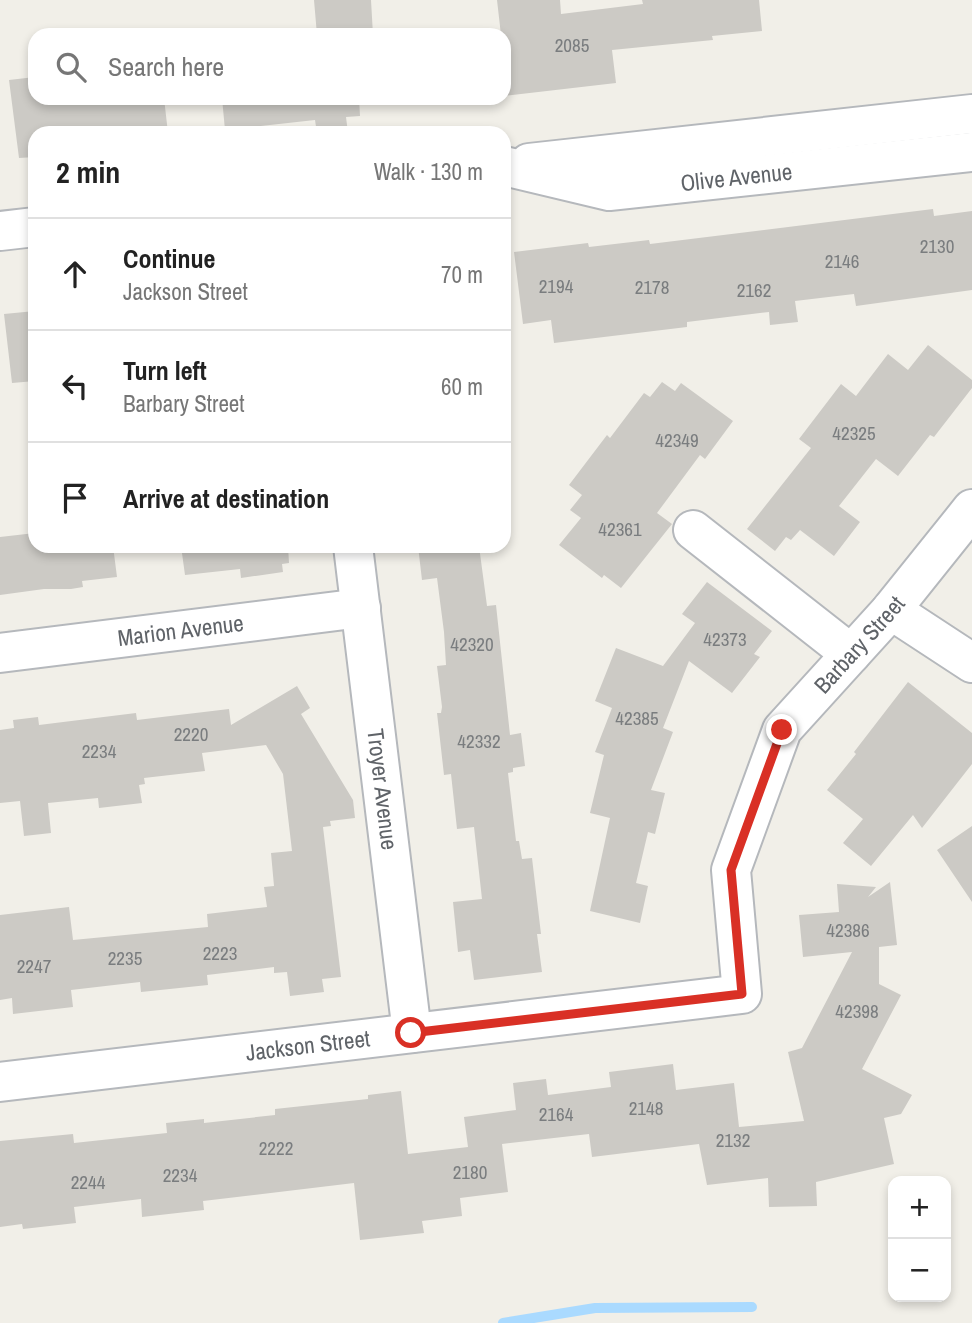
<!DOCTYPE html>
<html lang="en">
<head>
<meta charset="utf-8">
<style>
	:root { --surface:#fff; --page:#f6f6f6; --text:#222; --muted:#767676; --line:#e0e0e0 }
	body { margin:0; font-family:"Archivo Narrow",sans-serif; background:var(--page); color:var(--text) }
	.controls { position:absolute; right:21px; bottom:21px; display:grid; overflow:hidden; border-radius:14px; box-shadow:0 4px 10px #0003 }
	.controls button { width:63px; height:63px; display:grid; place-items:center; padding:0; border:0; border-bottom:2px solid var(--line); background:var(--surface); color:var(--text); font:35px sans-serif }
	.stop { position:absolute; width:21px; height:21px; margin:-16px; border:5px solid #d93025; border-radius:50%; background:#fff }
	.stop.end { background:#d93025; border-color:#fff; box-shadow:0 2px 7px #0008 }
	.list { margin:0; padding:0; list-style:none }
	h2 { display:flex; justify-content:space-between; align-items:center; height:91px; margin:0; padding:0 28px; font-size:30px }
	h2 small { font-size:23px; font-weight:400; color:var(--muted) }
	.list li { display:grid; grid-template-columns:46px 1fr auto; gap:21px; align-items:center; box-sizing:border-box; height:112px; padding:0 28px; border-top:2px solid var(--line) }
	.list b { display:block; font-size:26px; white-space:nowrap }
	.list p { margin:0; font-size:23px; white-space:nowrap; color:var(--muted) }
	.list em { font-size:23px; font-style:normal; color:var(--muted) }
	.icon { flex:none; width:38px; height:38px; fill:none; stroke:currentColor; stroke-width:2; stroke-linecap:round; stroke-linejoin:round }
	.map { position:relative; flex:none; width:972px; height:1323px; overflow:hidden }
	.search { position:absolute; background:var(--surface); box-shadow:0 4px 10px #0003; left:28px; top:28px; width:483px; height:77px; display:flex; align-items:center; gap:18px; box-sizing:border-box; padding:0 24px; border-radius:21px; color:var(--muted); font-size:26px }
	.panel { position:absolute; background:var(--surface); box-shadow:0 4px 10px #0003; left:28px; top:126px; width:483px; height:427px; border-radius:21px }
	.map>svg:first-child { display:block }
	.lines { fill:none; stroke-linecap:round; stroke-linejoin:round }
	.stream { stroke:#aadaff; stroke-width:10 }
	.building { fill:#cccac5 }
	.minor-casing { stroke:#b5b8bc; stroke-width:42 }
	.minor { stroke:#fff; stroke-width:38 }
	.route { stroke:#d93025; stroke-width:9 }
	.labels { text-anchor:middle; stroke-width:7; stroke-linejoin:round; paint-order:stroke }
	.number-label { font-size:19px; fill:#7a7d7f }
	.street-label { font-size:23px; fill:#5f6368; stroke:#fff }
</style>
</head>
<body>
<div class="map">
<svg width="972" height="1323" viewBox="0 0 972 1323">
	<rect width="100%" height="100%" fill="#f1efe8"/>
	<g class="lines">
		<path class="stream" d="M 503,1323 L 595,1308 L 752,1307"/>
	</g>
	<path class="building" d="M 314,0 L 371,0 L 373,35 L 317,35 Z
		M 497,0 L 560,0 L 561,14 L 643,4 L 642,0 L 759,0 L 762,31 L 712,36 L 713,40 L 612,50 L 616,83 L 504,96 L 504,35 L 501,35 Z
		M 35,77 L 35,98 L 164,98 L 168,133 L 61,133 L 60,128 L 35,131 L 35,157 L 19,158 L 9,80 Z
		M 222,98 L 359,98 L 360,116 L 346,117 L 348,133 L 317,133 L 315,120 L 225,130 Z
		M 933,209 L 934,216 L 972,211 L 972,290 L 856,306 L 854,294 L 795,301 L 798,322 L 770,325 L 769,312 L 687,322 L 687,327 L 554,343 L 551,320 L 523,324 L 514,252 L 588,243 L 589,247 L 649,240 L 650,244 Z
		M 35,311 L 35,381 L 12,383 L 4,314 Z
		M 928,345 L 972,380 L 972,388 L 934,437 L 930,435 L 898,476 L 876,459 L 839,506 L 860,522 L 834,556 L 800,530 L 791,540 L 786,537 L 775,551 L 747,529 L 811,448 L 799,439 L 841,384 L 856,396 L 888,354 L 908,370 Z
		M 662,382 L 675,391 L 681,383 L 733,421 L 705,459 L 700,455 L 657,513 L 672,524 L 621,588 L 604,575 L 602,578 L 559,545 L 581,518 L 570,510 L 582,495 L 569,485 L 607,435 L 610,438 L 644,393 L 650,397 Z
		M 35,533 L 35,546 L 113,546 L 117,577 L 82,581 L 83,587 L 71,589 L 44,589 L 0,595 L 0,537 Z
		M 181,546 L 288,546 L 289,563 L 282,564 L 283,572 L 241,578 L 240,569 L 185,575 Z
		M 418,546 L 479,546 L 487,606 L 496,605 L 510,735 L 521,733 L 525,766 L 513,768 L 513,772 L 508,773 L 516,841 L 519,841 L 522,859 L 532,858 L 541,934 L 537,934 L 542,972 L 474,980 L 470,950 L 458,952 L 453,902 L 482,899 L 474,827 L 457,829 L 451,774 L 444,775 L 437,713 L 441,713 L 442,707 L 437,666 L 446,665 L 444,632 L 437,578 L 422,580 Z
		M 707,582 L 772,631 L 754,654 L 760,657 L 732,693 L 689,661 L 663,728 L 673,732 L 651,790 L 665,793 L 655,834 L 648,832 L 636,883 L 648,886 L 640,923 L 590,911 L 610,818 L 590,813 L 604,755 L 595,752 L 612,708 L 595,701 L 616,648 L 663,666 L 695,623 L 682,614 Z
		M 908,682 L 972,733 L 972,764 L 922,828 L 913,815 L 871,866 L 843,843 L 863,819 L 827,790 L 856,754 L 854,752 Z
		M 297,686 L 310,708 L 301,714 L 353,800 L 355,818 L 330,821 L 331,826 L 323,827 L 341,977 L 322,979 L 324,992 L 290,996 L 287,972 L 274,973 L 274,967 L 207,975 L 208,985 L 141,992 L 140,982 L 71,990 L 73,1007 L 13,1014 L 12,998 L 0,1000 L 0,915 L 69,907 L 73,940 L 208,927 L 207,914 L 267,907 L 264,887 L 274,886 L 271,853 L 292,851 L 283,774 L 266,745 L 202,753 L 205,771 L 144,778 L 145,784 L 139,785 L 142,803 L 99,808 L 98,798 L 48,803 L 51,833 L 24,836 L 20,801 L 0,803 L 0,730 L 14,728 L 13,720 L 38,717 L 39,725 L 136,713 L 137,720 L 229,709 L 231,725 Z
		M 972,826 L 972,902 L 937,850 Z
		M 890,882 L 897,945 L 879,947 L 879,984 L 901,995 L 862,1069 L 912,1095 L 901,1114 L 884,1118 L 894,1164 L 816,1182 L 817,1206 L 769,1207 L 768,1178 L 707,1185 L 699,1144 L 592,1157 L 589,1134 L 502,1144 L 508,1192 L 460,1198 L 462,1216 L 422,1221 L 424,1233 L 360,1240 L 354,1183 L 203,1201 L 204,1210 L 142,1217 L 141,1199 L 74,1207 L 76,1223 L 23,1229 L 22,1224 L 0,1227 L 0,1141 L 73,1134 L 74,1143 L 167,1133 L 166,1123 L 204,1119 L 204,1123 L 275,1115 L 275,1109 L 368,1099 L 368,1095 L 401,1091 L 408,1154 L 468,1147 L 464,1117 L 516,1110 L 513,1083 L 546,1079 L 548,1095 L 611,1087 L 609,1072 L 673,1064 L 676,1090 L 734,1083 L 739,1127 L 804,1121 L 788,1052 L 802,1048 L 852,952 L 803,957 L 799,915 L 839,912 L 837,884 L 876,887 L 868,897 Z"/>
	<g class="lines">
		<defs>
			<g id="minor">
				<path d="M 529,163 L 972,114"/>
				<path id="s1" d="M 504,166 L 609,191 L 972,152"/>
				<path d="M 0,231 L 35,227"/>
				<path d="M 693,530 L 851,654"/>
				<path id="s2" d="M 353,546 L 412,1033"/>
				<path d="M 891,610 L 972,663"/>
				<path id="s3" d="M 0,653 L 361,608"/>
				<path id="s4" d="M 0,1082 L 742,994 L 731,870 L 782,730 L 891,610 L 972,509"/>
			</g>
		</defs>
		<use href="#minor" class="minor-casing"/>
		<use href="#minor" class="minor"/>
	</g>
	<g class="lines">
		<path class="route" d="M 411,1033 L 742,994 L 731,870 L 782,730"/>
	</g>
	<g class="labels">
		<g class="number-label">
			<text x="572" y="52">2085</text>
			<text x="937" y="253">2130</text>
			<text x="842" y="268">2146</text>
			<text x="556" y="293">2194</text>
			<text x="652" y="294">2178</text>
			<text x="754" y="297">2162</text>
			<text x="854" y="440">42325</text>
			<text x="677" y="447">42349</text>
			<text x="620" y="536">42361</text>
			<text x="725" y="646">42373</text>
			<text x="472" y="651">42320</text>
			<text x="637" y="725">42385</text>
			<text x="191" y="741">2220</text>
			<text x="479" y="748">42332</text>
			<text x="99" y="758">2234</text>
			<text x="848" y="937">42386</text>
			<text x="220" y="960">2223</text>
			<text x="125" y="965">2235</text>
			<text x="34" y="973">2247</text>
			<text x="857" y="1018">42398</text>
			<text x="646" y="1115">2148</text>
			<text x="556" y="1121">2164</text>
			<text x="733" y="1147">2132</text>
			<text x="276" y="1155">2222</text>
			<text x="470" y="1179">2180</text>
			<text x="180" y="1182">2234</text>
			<text x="88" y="1189">2244</text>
		</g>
		<g class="street-label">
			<text dy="8" stroke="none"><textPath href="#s1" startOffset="236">Olive Avenue</textPath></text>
			<text dy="8" stroke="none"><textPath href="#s3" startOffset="182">Marion Avenue</textPath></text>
			<text dy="8" stroke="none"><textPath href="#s4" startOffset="1136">Barbary Street</textPath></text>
			<text dy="8" stroke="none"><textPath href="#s2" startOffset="245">Troyer Avenue</textPath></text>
			<text dy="8" stroke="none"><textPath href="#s4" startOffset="310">Jackson Street</textPath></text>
		</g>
	</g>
</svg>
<div class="controls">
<button>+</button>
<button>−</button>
</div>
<div class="stop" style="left:411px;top:1033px"></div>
<div class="stop end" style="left:782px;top:730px"></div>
<div class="search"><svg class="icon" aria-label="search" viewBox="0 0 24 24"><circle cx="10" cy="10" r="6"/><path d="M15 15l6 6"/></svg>Search here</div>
<section class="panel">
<h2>2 min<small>Walk · 130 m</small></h2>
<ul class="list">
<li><svg class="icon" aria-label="ahead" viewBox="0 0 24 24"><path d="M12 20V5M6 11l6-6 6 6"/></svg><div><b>Continue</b><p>Jackson Street</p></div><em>70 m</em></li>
<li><svg class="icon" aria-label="left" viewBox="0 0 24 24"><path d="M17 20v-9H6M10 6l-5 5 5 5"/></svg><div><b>Turn left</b><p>Barbary Street</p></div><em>60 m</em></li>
<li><svg class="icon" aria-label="arrive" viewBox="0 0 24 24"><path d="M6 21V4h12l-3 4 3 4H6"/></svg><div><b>Arrive at destination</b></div></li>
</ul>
</section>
</div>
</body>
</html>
